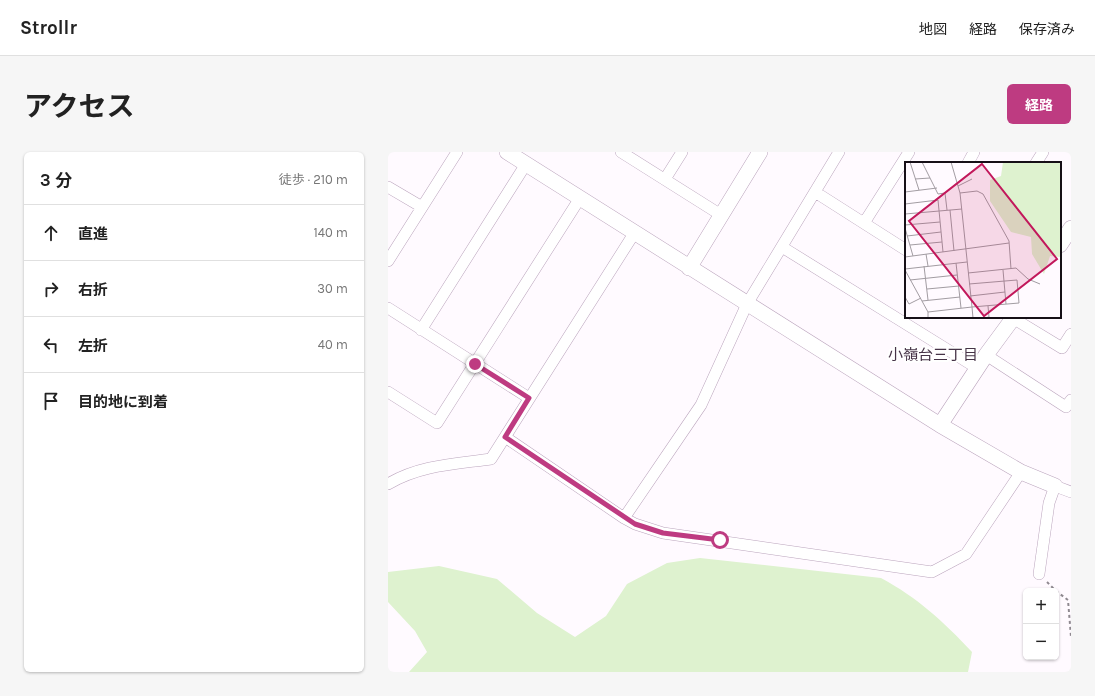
<!DOCTYPE html>
<html lang="ja">
<head>
<meta charset="utf-8">
<style>
	:root { --surface:#fff; --page:#f6f6f6; --text:#222; --muted:#767676; --line:#e0e0e0; --accent:#be3b81 }
	body { margin:0; font-family:Karla,"Noto Sans JP",sans-serif; background:var(--page); color:var(--text) }
	.controls { position:absolute; right:12px; bottom:12px; display:grid; overflow:hidden; border-radius:6px; box-shadow:0 1px 3px #0004 }
	.controls button { width:36px; height:36px; display:grid; place-items:center; padding:0; border:0; border-bottom:1px solid var(--line); background:var(--surface); color:var(--text); font:20px sans-serif }
	.stop { position:absolute; width:12px; height:12px; margin:-9px; border:3px solid #be3b81; border-radius:50%; background:#fff }
	.stop.end { background:#be3b81; border-color:#fff; box-shadow:0 1px 4px #0008 }
	.list { margin:0; padding:0; list-style:none }
	h2 { display:flex; justify-content:space-between; align-items:center; height:52px; margin:0; padding:0 16px; font-size:17px }
	h2 small { font-size:13px; font-weight:400; color:var(--muted) }
	.list li { display:grid; grid-template-columns:26px 1fr auto; gap:12px; align-items:center; box-sizing:border-box; height:56px; padding:0 16px; border-top:1px solid var(--line) }
	.list b { display:block; font-size:15px; white-space:nowrap }
	.list em { font-size:13px; font-style:normal; color:var(--muted) }
	.icon { flex:none; width:22px; height:22px; fill:none; stroke:currentColor; stroke-width:2; stroke-linecap:round; stroke-linejoin:round }
	.map { position:relative; flex:none; width:683px; height:520px; overflow:hidden; border-radius:6px }
	header { display:flex; align-items:center; gap:24px; box-sizing:border-box; height:56px; padding:0 20px; background:var(--surface); border-bottom:1px solid var(--line) }
	header strong { font-size:19px }
	nav { display:flex; gap:22px; margin-inline-start:auto; font-size:14px }
	.intro { display:flex; align-items:center; justify-content:space-between; box-sizing:border-box; height:96px; padding:0 24px }
	h1 { margin:0; font-size:28px }
	.button { padding:10px 18px; border-radius:6px; background:var(--accent); color:#fff; font-size:14px; font-weight:700 }
	main { display:flex; gap:24px; padding:0 24px }
	aside { flex:1; background:var(--surface); border-radius:6px; box-shadow:0 1px 3px #0004 }
	.map>svg:first-child { display:block }
	.green { fill:#def2cf }
	.lines { fill:none; stroke-linecap:round; stroke-linejoin:round }
	.street-casing { stroke:#bba5bd; stroke-width:12 }
	.secondary-casing { stroke:#bba5bd; stroke-width:16 }
	.path { stroke:#8f8990; stroke-width:2; stroke-dasharray:3 3; stroke-linecap:butt }
	.street { stroke:#fff; stroke-width:11 }
	.secondary { stroke:#fff; stroke-width:15 }
	.route { stroke:#be3b81; stroke-width:5 }
	.labels { text-anchor:middle; stroke-width:4; stroke-linejoin:round; paint-order:stroke }
	.neighbourhood-label { font-size:15px; fill:#463347; stroke:#fff }
	.inset-road { fill:none; stroke:#a29ca2; stroke-width:1 }
	.view { fill:#c2185b; fill-opacity:0.15; stroke:#c2185b; stroke-width:2 }
	.inset-edge { fill:none; stroke:#160f17; stroke-width:2 }
</style>
</head>
<body>
<header>
<strong>Strollr</strong>
<nav><a>地図</a><a>経路</a><a>保存済み</a></nav>
</header>
<div class="intro"><h1>アクセス</h1><a class="button">経路</a></div>
<main>
<aside>
<h2>3 分<small>徒歩 · 210 m</small></h2>
<ul class="list">
<li><svg class="icon" aria-label="ahead" viewBox="0 0 24 24"><path d="M12 20V5M6 11l6-6 6 6"/></svg><div><b>直進</b></div><em>140 m</em></li>
<li><svg class="icon" aria-label="right" viewBox="0 0 24 24"><path d="M7 20v-9h11M14 6l5 5-5 5"/></svg><div><b>右折</b></div><em>30 m</em></li>
<li><svg class="icon" aria-label="left" viewBox="0 0 24 24"><path d="M17 20v-9H6M10 6l-5 5 5 5"/></svg><div><b>左折</b></div><em>40 m</em></li>
<li><svg class="icon" aria-label="arrive" viewBox="0 0 24 24"><path d="M6 21V4h12l-3 4 3 4H6"/></svg><div><b>目的地に到着</b></div></li>
</ul>
</aside>
<div class="map">
<svg width="683" height="520" viewBox="0 0 683 520">
	<rect width="100%" height="100%" fill="#fffaff"/>
	<path class="green" d="M 312,406 L 493,426 C 530,446 555,469 584,500 L 580,520 L 21,520 L 39,500 L 27,479 L 0,450 L 0,420 L 51,414 L 109,427 L 149,461 L 187,485 L 218,464 L 239,432 L 279,411 Z"/>
	<g class="lines">
		<defs>
			<path id="street" d="M 233,0 L 333,63
				M 580,11 L 586,0
				M 648,11 L 655,0
				M 277,27 L 294,0
				M 0,35 L 34,55
				M 427,40 L 518,98
				M 476,71 L 521,0
				M 394,95 L 589,216
				M 0,109 L 69,0
				M 0,156 L 141,246
				M 623,165 L 674,196 L 683,182
				M 33,178 L 138,12
				M 598,203 L 678,255 L 683,248
				M 0,240 L 49,271 L 192,46
				M 117,285 L 236,366 L 247,372 L 275,381 L 544,420 L 578,402 L 633,320
				M 0,332 C 32,313 67,312 103,307 L 247,80
				M 236,366 L 313,253 L 359,152 L 451,0
				M 651,422 L 661,351 L 667,334 L 683,340"/>
			<path id="secondary" d="M 119,0 L 552,273 L 633,320 L 667,334
				M 672,93 L 683,76
				M 301,116 L 372,0
				M 552,273 L 598,203 L 626,165"/>
		</defs>
		<use href="#street" class="street-casing"/>
		<use href="#secondary" class="secondary-casing"/>
		<path class="path" d="M 659,430 L 668,439
			M 668,439 L 680,448 L 683,485"/>
		<use href="#street" class="street"/>
		<use href="#secondary" class="secondary"/>
	</g>
	<g class="lines">
		<path class="route" d="M 87,212 L 141,246 L 117,285 L 247,372 L 275,381 L 332,388"/>
	</g>
	<g class="labels">
		<g class="neighbourhood-label">
			<text x="545" y="208">小嶺台三丁目</text>
		</g>
	</g>
	<g transform="translate(517 10)">
		<rect width="156" height="156" fill="#fffaff"/>
		<path d="M 98,0 L 156,0 L 156,95 L 145,94 L 139,112 L 127,92 L 126,75 L 106,70 L 85,39 L 85,18 L 96,14 Z" fill="#def2cf"/>
		<path class="inset-road" d="M 5,0 L 14,28M 17,0 L 33,32 L 40,31 L 42,48M 10,17 L 25,16M 53,24 L 67,17M 0,30 L 32,26M 55,31 L 72,29 L 78,32 L 104,79 L 106,107M 0,42 L 33,38 L 38,90M 45,48 L 49,89M 0,52 L 57,47M 0,63 L 35,60M 0,66 L 8,94M 2,74 L 36,70M 5,83 L 37,80M 21,92 L 23,104M 0,95 L 104,81M 51,101 L 56,146M 19,104 L 23,138M 0,107 L 62,100M 0,108 L 23,150 L 23,156M 98,108 L 101,142M 63,111 L 111,106 L 123,117 L 135,122M 5,118 L 52,113M 64,122 L 112,118 L 114,141 L 67,145 L 68,156M 22,127 L 54,124M 65,134 L 100,130M 0,135 L 4,142 L 16,136M 17,139 L 55,135M 23,150 L 67,145 L 55,31 L 46,0M 79,156 L 84,155 L 83,144"/>
		<path class="view" d="M 77,2 L 152,97 L 79,154 L 4,59 Z"/>
		<rect width="156" height="156" class="inset-edge"/>
	</g>
</svg>
<div class="controls">
<button>+</button>
<button>−</button>
</div>
<div class="stop" style="left:332px;top:388px"></div>
<div class="stop end" style="left:87px;top:212px"></div>
</div>
</main>
</body>
</html>
